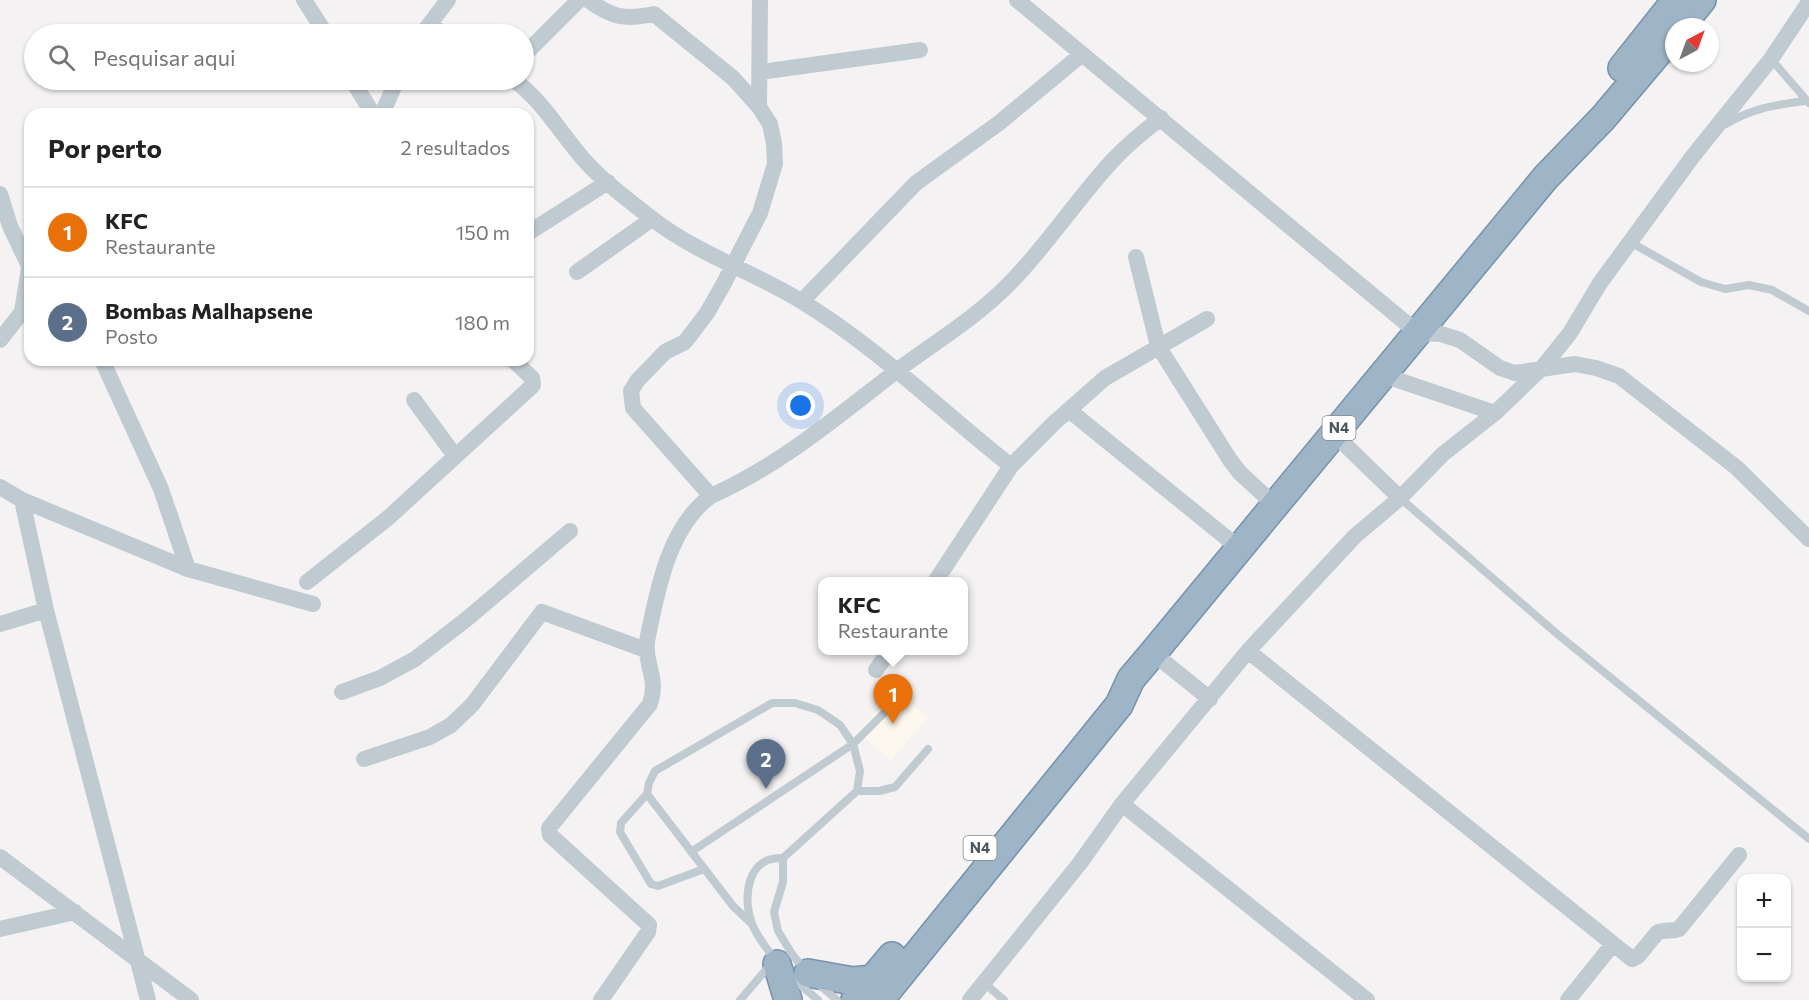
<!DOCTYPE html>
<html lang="pt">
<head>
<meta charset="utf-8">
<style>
	:root { --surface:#fff; --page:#f6f6f6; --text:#222; --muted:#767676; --line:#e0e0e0; --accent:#1b7ce5 }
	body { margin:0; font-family:Commissioner,sans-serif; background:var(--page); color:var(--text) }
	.controls { position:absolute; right:18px; bottom:18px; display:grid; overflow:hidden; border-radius:12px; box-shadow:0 2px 4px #0004 }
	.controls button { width:54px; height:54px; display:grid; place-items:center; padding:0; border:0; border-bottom:2px solid var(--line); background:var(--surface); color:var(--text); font:30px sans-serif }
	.compass { position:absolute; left:1665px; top:18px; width:54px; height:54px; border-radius:50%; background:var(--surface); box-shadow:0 2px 4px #0004; rotate:41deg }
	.you { position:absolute; left:801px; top:406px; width:21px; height:21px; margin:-15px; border:4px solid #fff; border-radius:50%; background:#1a73e8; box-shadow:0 0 0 9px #1a73e833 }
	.badge { display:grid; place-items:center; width:39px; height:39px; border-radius:50%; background:var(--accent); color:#fff; font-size:20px; font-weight:700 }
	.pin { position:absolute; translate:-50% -50px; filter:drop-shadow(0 2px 3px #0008) }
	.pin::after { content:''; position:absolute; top:32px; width:21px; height:18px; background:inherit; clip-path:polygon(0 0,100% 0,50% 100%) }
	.popup { position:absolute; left:818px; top:577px; width:150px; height:78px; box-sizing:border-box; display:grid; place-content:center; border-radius:12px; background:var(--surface); filter:drop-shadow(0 2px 4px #0005); font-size:20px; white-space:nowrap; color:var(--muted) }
	.popup b { font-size:22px; color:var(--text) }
	.popup::after { content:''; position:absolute; left:50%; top:100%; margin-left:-12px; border:12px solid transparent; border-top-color:var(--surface) }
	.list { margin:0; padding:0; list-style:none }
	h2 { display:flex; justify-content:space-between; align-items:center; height:78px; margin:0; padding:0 24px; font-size:26px }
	h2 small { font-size:20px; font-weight:400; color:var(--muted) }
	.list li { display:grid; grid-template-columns:39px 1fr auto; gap:18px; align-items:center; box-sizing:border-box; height:90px; padding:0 24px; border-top:2px solid var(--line) }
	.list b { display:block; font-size:22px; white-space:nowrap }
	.list p { margin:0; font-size:20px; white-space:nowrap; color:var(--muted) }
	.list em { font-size:20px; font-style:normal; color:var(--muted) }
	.icon { flex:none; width:33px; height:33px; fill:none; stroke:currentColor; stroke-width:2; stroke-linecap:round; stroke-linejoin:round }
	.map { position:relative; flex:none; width:1809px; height:1000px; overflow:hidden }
	.search { position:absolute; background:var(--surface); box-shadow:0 2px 4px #0004; left:24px; top:24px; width:510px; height:66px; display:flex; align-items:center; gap:15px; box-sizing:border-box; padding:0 21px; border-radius:33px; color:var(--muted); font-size:22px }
	.panel { position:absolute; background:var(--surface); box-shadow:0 2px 4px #0004; left:24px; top:108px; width:510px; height:258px; border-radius:18px }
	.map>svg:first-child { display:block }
	.commercial { fill:#fdf8ee }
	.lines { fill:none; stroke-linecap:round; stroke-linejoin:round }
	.trunk-casing { stroke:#7692ac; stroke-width:30 }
	.service { stroke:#c0cad1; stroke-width:8 }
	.minor { stroke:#c0cad1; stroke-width:16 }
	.trunk { stroke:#9eb5c8; stroke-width:27 }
	.labels { text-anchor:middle; stroke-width:4.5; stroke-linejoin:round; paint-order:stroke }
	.shield { fill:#fff; stroke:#808990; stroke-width:1.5 }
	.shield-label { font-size:15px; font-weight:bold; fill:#4a5660 }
</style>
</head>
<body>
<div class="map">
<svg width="1809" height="1000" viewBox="0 0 1809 1000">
	<rect width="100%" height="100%" fill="#f4f2f2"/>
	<path class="commercial" d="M 896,690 L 928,717 L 891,761 L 858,731 Z"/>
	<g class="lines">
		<defs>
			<path id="trunk" d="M 1680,27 L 1702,0
				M 1622,68 L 1676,0
				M 777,964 L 788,1000
				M 808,973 L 853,981 L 873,979
				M 855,1000 L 892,956
				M 880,1000 L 1119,705 L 1131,679 L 1153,653 L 1546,177 L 1603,118 L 1674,34"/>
		</defs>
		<use href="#trunk" class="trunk-casing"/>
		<path class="service" d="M 1771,59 L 1809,103
			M 1726,124 C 1752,108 1775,105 1805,101
			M 1630,242 L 1701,282 L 1725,289 L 1749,285 L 1772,290 L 1809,311
			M 1400,498 L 1556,633 L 1809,839
			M 857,791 L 879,791 L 895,787 L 928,749
			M 647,794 L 621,823 L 620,832 L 651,884 L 658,886 L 704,869
			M 691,852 L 853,744 L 897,700
			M 783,858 L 783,882 L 774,912 L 778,931 L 792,954 L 805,970
			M 751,923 L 733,906 L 647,794 L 649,783 L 655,771 L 772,703 L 795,703 L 818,710 L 840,725 L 853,744 L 860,771 L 857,791 L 783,858 C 748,856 743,894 751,921 C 755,935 768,949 776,962
			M 789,975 L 818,1000
			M 816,982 L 837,1000
			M 984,983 L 1004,1000
			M 740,1000 L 771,964"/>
		<path class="minor" d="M 304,0 L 326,34
			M 588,0 C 613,18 625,20 654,14 L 733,78 L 759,107 L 770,124 L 774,143 L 775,164 L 760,213 L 723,285 L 707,313 L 685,342 L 665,352 L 637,381 L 631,391 L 633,408 L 711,496
			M 1017,0 L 1418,333 L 1441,334 L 1460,340 L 1500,368 L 1515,373 L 1575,364 L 1596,368 L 1619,376 L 1737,468 L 1809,539
			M 429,25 L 445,34
			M 422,34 L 448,0
			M 524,55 L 579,0
			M 760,72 L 920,50
			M 352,80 L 373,114
			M 514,80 C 543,101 561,134 585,161 C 604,182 628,200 650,217 C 695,253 752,271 801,301 C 877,347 941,411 1011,466
			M 759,107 L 760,0
			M 382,114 L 397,80
			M 0,194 L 10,226 L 30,268
			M 528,233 L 608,182
			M 1136,257 L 1158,346 L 1230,460 L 1240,473 L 1275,505
			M 577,272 L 652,219
			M 802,301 L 916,183 L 999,123 L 1081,55
			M 22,312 L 29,268
			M 0,340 L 22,312 L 30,308
			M 102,360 L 161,489 L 188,569
			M 1383,375 L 1495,413
			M 414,400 L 455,456
			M 1070,411 L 1239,548
			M 1334,434 L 1400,498
			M 0,487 L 22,500 L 188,569 L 313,604
			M 22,500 L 46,610 L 148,1000
			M 307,582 L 388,518 L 530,388 L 533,385 L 532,378 L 513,360
			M 935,582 L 1011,466 L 1054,423 L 1105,378 L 1207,319
			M 0,624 L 46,610
			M 1248,651 L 1632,959 L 1638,956 L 1657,933 C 1664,929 1671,932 1679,929 L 1739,855
			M 1153,653 L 1210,699
			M 876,670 L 890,650
			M 342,692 L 380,678 L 415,659 L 468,618 L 570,531
			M 364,759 L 430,737 L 451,725 L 472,705 L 542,612 L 646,650
			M 1122,804 L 1367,1000
			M 0,857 L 191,1000
			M 0,929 L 75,912
			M 601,1000 L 648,932 L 649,925 L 550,835 L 549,828 L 650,704 C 659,678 644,664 647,641 C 657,592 668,527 711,496 C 781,465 839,415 899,369 C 937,341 977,317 1011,282 C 1048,244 1077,199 1113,160 C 1128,144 1144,131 1161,118
			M 970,1000 L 1080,863 L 1122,804 L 1248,651 L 1355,536 L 1400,498 L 1443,454 L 1495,413 L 1542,368 L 1570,333 L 1600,283 L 1693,156 L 1771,59 L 1809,2
			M 1568,1000 L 1613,944"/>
		<use href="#trunk" class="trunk"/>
	</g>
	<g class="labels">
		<g class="shield">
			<rect x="1322.5" y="416" width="33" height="24" rx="4.5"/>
			<rect x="963.5" y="836" width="33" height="24" rx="4.5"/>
		</g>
		<g class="shield-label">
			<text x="1339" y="433">N4</text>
			<text x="980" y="853">N4</text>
		</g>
	</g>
</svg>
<div class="controls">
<button>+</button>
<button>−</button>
</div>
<svg class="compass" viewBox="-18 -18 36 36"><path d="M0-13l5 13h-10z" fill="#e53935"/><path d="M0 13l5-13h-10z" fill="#767676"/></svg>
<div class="you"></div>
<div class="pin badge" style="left:893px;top:724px;background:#e8710a">1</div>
<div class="popup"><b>KFC</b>Restaurante</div>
<div class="pin badge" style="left:766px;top:789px;background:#5c6f8a">2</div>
<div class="search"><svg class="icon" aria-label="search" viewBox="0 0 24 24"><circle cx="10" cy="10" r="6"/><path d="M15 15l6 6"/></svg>Pesquisar aqui</div>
<section class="panel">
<h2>Por perto<small>2 resultados</small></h2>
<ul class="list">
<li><span class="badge" style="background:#e8710a">1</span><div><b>KFC</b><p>Restaurante</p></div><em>150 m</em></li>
<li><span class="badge" style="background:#5c6f8a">2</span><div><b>Bombas Malhapsene</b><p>Posto</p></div><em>180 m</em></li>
</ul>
</section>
</div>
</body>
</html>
